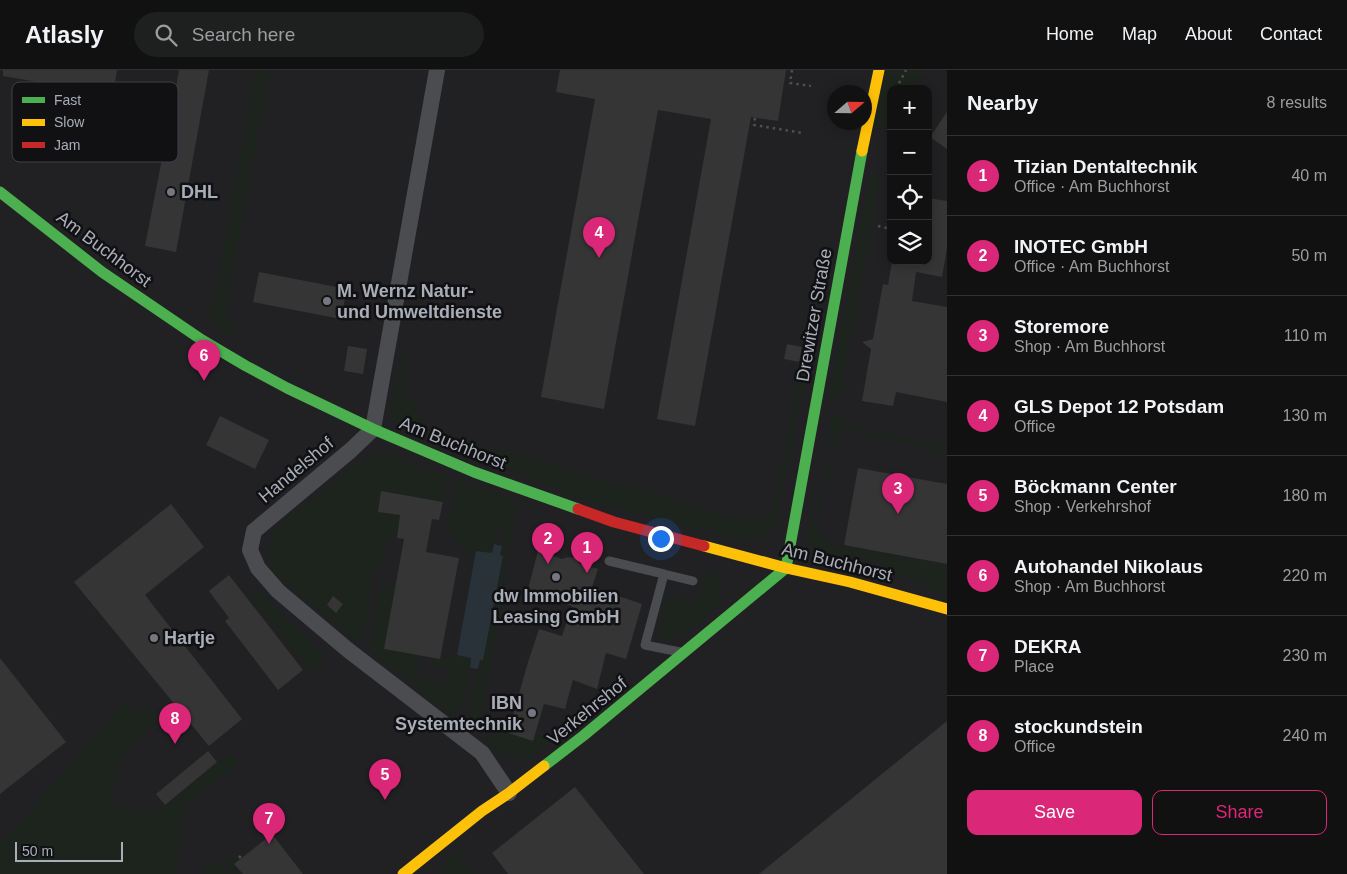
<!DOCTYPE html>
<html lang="en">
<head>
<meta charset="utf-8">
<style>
	:root { --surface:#111; --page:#1e1f1f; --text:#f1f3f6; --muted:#9c9d9f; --line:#303131; --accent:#db2777 }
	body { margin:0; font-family:Helvetica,sans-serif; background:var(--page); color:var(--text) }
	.controls { position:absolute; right:15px; top:15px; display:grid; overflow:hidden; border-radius:10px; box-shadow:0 2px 12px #0003 }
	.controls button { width:45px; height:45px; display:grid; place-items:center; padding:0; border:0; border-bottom:1px solid var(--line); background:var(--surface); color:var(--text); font:25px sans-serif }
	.compass { position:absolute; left:827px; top:15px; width:45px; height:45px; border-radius:50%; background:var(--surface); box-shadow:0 2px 12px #0003; rotate:70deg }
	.scale { position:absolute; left:15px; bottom:12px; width:108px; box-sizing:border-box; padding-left:5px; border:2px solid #a8adb8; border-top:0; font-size:14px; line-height:18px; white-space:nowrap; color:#a8adb8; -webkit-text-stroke:4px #111113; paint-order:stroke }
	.you { position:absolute; left:660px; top:468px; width:18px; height:18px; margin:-12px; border:4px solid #fff; border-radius:50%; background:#1a73e8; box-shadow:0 0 0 8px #1a73e833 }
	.badge { display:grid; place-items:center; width:32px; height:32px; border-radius:50%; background:var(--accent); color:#fff; font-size:16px; font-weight:700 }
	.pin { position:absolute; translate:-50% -41px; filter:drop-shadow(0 1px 2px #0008) }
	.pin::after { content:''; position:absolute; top:26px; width:18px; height:15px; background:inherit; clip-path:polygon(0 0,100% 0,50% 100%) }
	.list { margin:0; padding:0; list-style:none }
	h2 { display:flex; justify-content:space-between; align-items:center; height:65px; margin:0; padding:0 20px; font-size:21px }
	h2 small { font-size:16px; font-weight:400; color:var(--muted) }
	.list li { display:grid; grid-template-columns:32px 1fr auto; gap:15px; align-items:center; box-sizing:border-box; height:80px; padding:0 20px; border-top:1px solid var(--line) }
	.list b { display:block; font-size:19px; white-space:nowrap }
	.list p { margin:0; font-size:16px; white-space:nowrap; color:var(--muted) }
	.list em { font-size:16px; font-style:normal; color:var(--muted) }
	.actions { display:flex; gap:10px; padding:15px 20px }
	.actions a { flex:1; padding:11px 0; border:1px solid var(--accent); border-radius:10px; text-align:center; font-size:18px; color:var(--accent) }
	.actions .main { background:var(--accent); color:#fff }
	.icon { flex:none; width:28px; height:28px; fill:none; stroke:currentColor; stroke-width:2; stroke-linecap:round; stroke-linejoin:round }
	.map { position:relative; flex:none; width:947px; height:804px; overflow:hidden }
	header { display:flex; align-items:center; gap:30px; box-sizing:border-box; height:70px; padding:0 25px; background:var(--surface); border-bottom:1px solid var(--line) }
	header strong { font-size:24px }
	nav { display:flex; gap:28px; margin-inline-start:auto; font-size:18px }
	.search { width:350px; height:45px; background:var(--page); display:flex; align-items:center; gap:12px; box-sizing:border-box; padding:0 18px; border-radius:28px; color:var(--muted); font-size:19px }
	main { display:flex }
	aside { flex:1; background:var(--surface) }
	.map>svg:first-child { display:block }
	.built { fill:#212123; fill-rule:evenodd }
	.green { fill:#1d241e }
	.water { fill:#2a3239 }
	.building { fill:#353536 }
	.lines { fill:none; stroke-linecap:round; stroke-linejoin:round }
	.path { stroke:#4d4e52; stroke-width:2.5; stroke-dasharray:2.5 4; stroke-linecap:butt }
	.lane { stroke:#4b4c50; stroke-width:9 }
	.street { stroke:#4b4c50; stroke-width:16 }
	.fast { stroke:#4caf50; stroke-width:11 }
	.slow { stroke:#ffc107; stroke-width:11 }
	.jam { stroke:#c62828; stroke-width:11 }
	.poi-dot { fill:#757880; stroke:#111113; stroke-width:2 }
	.labels { text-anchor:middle; stroke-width:5; stroke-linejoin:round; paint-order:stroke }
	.poi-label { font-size:18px; font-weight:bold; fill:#a8adb8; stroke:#111113; text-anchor:start }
	.street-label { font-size:18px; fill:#a8adb8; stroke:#111113 }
	.key { fill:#111113; stroke:#3e4045; stroke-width:1 }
	.key-label { font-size:14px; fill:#a8adb8 }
</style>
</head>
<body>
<header>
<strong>Atlasly</strong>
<div class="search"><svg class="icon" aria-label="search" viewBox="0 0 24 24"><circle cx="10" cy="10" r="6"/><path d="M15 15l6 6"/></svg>Search here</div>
<nav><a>Home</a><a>Map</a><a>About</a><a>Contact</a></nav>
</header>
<main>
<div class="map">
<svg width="947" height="804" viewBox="0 0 947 804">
	<rect width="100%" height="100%" fill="#171717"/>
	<path class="built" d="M 0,0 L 947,0 L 947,804 L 0,804 ZM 891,19 L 928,19 L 928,191 L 891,191 ZM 834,22 L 864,22 L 864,52 L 834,52 Z"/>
	<path class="green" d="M 255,0 L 269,0 L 226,242 L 237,266 L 222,263 L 208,246 L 219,209 Z
		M 886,0 L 924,0 L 914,19 L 891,19 L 891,58 L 871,59 Z
		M 870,104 L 881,106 L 840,328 L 829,326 Z
		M 812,240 L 819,245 L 776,454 L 763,468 L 749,472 L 585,431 L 390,350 L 401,285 L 407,286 L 403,316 L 427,360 L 752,452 L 773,442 Z
		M 834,344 L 847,346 L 846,355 L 947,375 L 947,384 L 925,380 L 919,375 L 853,363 L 853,360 L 841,357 L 837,373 L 828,371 L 828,367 Z
		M 387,384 L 448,407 L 443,432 L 381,421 L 378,441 L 400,445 L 397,468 L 388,470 L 382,491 L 374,499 L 364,568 L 355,571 L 271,500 L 266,483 L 276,461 L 292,445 L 356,394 L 375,385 Z
		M 826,390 L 835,391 L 839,399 L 828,397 L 816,462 L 827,464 L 825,473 L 947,495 L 947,525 L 934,521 L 917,511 L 899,504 L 894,499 L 857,488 L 850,489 L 819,482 L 810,473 L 809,463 L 811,450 L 815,450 Z
		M 456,409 L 511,429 L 517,436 L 503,511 L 506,513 L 479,656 L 472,660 L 467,655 L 480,589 L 483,589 L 503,486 L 500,485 L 505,459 L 494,465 L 492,484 L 476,481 L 467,487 L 448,460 Z
		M 707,500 L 719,506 C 720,509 721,514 722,517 C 723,543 684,560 666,570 L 657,567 L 668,527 L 698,534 Z
		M 396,515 L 421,586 L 414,607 L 445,615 L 449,600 L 434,595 L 435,588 L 440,589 L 457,585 L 472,588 L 461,641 L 452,645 L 375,586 L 369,576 L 378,525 L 385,516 Z
		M 256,518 L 328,589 L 311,603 L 249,525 Z
		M 122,634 L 161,647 L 123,686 L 110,731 L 135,743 L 165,737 L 232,682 L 240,692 L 183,737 L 177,804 L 0,804 L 0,774 L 59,709 Z
		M 556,658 L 562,661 L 528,689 L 516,689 L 499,684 L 486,672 L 491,664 L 500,667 L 502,662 L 533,671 L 535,665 L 546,668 Z
		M 465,776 L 468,780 L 460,786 L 474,804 L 446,804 L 440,796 Z
		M 244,782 L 246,784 L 234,794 L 243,804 L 234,804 L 224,791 L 233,790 Z
		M 217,791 L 219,791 L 229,804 L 202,804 Z"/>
	<path class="water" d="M 494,474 L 502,476 L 500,485 L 503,486 L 483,590 L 480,590 L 478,599 L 470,598 L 471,588 L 457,585 L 476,481 L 492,483 Z"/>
	<path class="building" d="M 3,0 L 117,0 L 113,25 L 3,6 Z
		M 179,0 L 209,0 L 176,182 L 145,176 L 166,68 L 142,63 L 147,35 L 172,39 Z
		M 560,0 L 786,0 L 778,51 L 751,47 L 695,356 L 657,349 L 711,49 L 658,40 L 604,339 L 541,327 L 595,29 L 556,22 Z
		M 947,42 L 947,79 L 930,67 Z
		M 928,128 L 947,131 L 947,178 L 942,207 L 916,202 L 912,231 L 947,237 L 947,332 L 896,322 L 893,336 L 862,331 L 871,279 L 862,272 L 873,269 L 883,214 L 888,215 L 892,191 L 928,191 Z
		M 259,202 L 347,219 L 341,249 L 253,232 Z
		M 787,274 L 802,277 L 799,292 L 784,289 Z
		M 348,276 L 367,279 L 363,304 L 344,301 Z
		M 220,346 L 269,370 L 255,399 L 206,375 Z
		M 858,398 L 947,414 L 947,494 L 844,475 Z
		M 381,421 L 443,432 L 439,450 L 432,449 L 426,482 L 459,488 L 440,589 L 384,579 L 404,469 L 397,468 L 400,445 L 378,442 Z
		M 171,434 L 204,477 L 145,525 L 242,649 L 209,676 L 74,512 Z
		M 538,481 L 562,489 L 568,487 L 575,488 L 580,494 L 598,499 L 592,517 L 642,534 L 626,589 L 606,583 L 597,619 L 573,610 L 565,639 L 544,634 L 533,671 L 508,663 L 528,592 L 539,559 L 562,566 L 572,536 L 527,523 Z
		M 229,505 L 303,600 L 278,620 L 225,551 L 229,548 L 209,521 Z
		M 333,526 L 343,534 L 336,543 L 327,535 Z
		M 0,588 L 66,672 L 0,724 Z
		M 947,651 L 947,804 L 759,804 L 834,743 Z
		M 208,681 L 217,692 L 165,735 L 156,724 Z
		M 575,717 L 644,804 L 508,804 L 492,783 Z
		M 272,764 L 303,804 L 243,804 L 234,794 Z"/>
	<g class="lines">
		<path class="path" d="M 792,0 L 790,13 L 811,16
			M 896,19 L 906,0
			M 755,48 L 754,55 L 803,63
			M 878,156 L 891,159
			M 239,786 L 241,788"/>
		<path class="lane" d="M 609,491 L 664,504
			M 680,582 L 645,575 L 664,504 L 693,511"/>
		<path class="street" d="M 437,0 L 373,359 L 351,380 L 254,461 L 250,480 L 258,498 L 278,521 L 348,580 L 482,683 L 509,723"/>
		<path class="fast" d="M 0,122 L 102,202 L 202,270 L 246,296 L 287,318 L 373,359 L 474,402 L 578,439
			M 786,498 L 862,81
			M 544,696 L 583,666 L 786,498"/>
		<path class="slow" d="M 862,81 L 879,0
			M 704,476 L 786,498 L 850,512 L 947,539
			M 403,804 L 482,741 L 509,723 L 544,696"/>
		<path class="jam" d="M 578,439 L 614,452 L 704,476"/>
	</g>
	<g class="poi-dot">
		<circle cx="171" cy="122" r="5"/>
		<circle cx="327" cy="231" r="5"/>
		<circle cx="556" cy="507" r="5"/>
		<circle cx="154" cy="568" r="5"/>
		<circle cx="532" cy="643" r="5"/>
	</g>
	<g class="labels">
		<g class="poi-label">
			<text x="181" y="128">DHL</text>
			<text x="337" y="227">M. Wernz Natur-<tspan x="337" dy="21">und Umweltdienste</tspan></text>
			<text x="556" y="532" text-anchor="middle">dw Immobilien<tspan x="556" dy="21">Leasing GmbH</tspan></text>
			<text x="164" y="574">Hartje</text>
			<text x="522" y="639" text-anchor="end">IBN<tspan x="522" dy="21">Systemtechnik</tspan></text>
		</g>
		<g class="street-label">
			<text transform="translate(104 179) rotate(37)" y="6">Am Buchhorst</text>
			<text transform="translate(814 245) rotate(-80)" y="6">Drewitzer Straße</text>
			<text transform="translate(453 373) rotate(22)" y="6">Am Buchhorst</text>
			<text transform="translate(296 400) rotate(-40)" y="6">Handelshof</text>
			<text transform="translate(837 492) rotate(14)" y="6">Am Buchhorst</text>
			<text transform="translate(587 641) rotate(-39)" y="6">Verkehrshof</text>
		</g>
	</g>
	<rect x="12" y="12" width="166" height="80" rx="8" class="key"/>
	<rect x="22" y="27" width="23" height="6" fill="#4caf50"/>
	<rect x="22" y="49" width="23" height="7" fill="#ffc107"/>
	<rect x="22" y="72" width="23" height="6" fill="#c62828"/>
	<g class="key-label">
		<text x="54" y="35">Fast</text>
		<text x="54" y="57">Slow</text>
		<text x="54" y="80">Jam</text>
	</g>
</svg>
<div class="controls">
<button>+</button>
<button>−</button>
<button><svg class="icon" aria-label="locate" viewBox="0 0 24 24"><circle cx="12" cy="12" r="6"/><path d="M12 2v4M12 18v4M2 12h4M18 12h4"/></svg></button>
<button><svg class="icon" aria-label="layers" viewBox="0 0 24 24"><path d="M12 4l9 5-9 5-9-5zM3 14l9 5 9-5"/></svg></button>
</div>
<svg class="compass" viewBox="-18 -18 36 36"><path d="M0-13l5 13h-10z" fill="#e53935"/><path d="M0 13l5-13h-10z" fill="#9c9d9f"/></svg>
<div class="scale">50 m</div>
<div class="you"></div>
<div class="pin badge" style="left:587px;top:503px">1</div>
<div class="pin badge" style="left:548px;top:494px">2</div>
<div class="pin badge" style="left:898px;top:444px">3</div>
<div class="pin badge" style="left:599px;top:188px">4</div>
<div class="pin badge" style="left:385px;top:730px">5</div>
<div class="pin badge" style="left:204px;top:311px">6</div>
<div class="pin badge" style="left:269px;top:774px">7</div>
<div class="pin badge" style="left:175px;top:674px">8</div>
</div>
<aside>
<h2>Nearby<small>8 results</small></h2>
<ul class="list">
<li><span class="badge">1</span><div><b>Tizian Dentaltechnik</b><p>Office · Am Buchhorst</p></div><em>40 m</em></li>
<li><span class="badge">2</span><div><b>INOTEC GmbH</b><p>Office · Am Buchhorst</p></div><em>50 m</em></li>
<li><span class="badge">3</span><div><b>Storemore</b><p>Shop · Am Buchhorst</p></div><em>110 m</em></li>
<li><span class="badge">4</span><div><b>GLS Depot 12 Potsdam</b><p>Office</p></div><em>130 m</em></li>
<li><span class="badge">5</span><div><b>Böckmann Center</b><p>Shop · Verkehrshof</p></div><em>180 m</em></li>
<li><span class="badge">6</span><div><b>Autohandel Nikolaus</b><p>Shop · Am Buchhorst</p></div><em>220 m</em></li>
<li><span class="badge">7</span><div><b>DEKRA</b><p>Place</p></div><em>230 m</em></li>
<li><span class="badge">8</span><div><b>stockundstein</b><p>Office</p></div><em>240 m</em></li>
</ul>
<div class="actions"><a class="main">Save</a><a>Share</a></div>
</aside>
</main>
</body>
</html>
